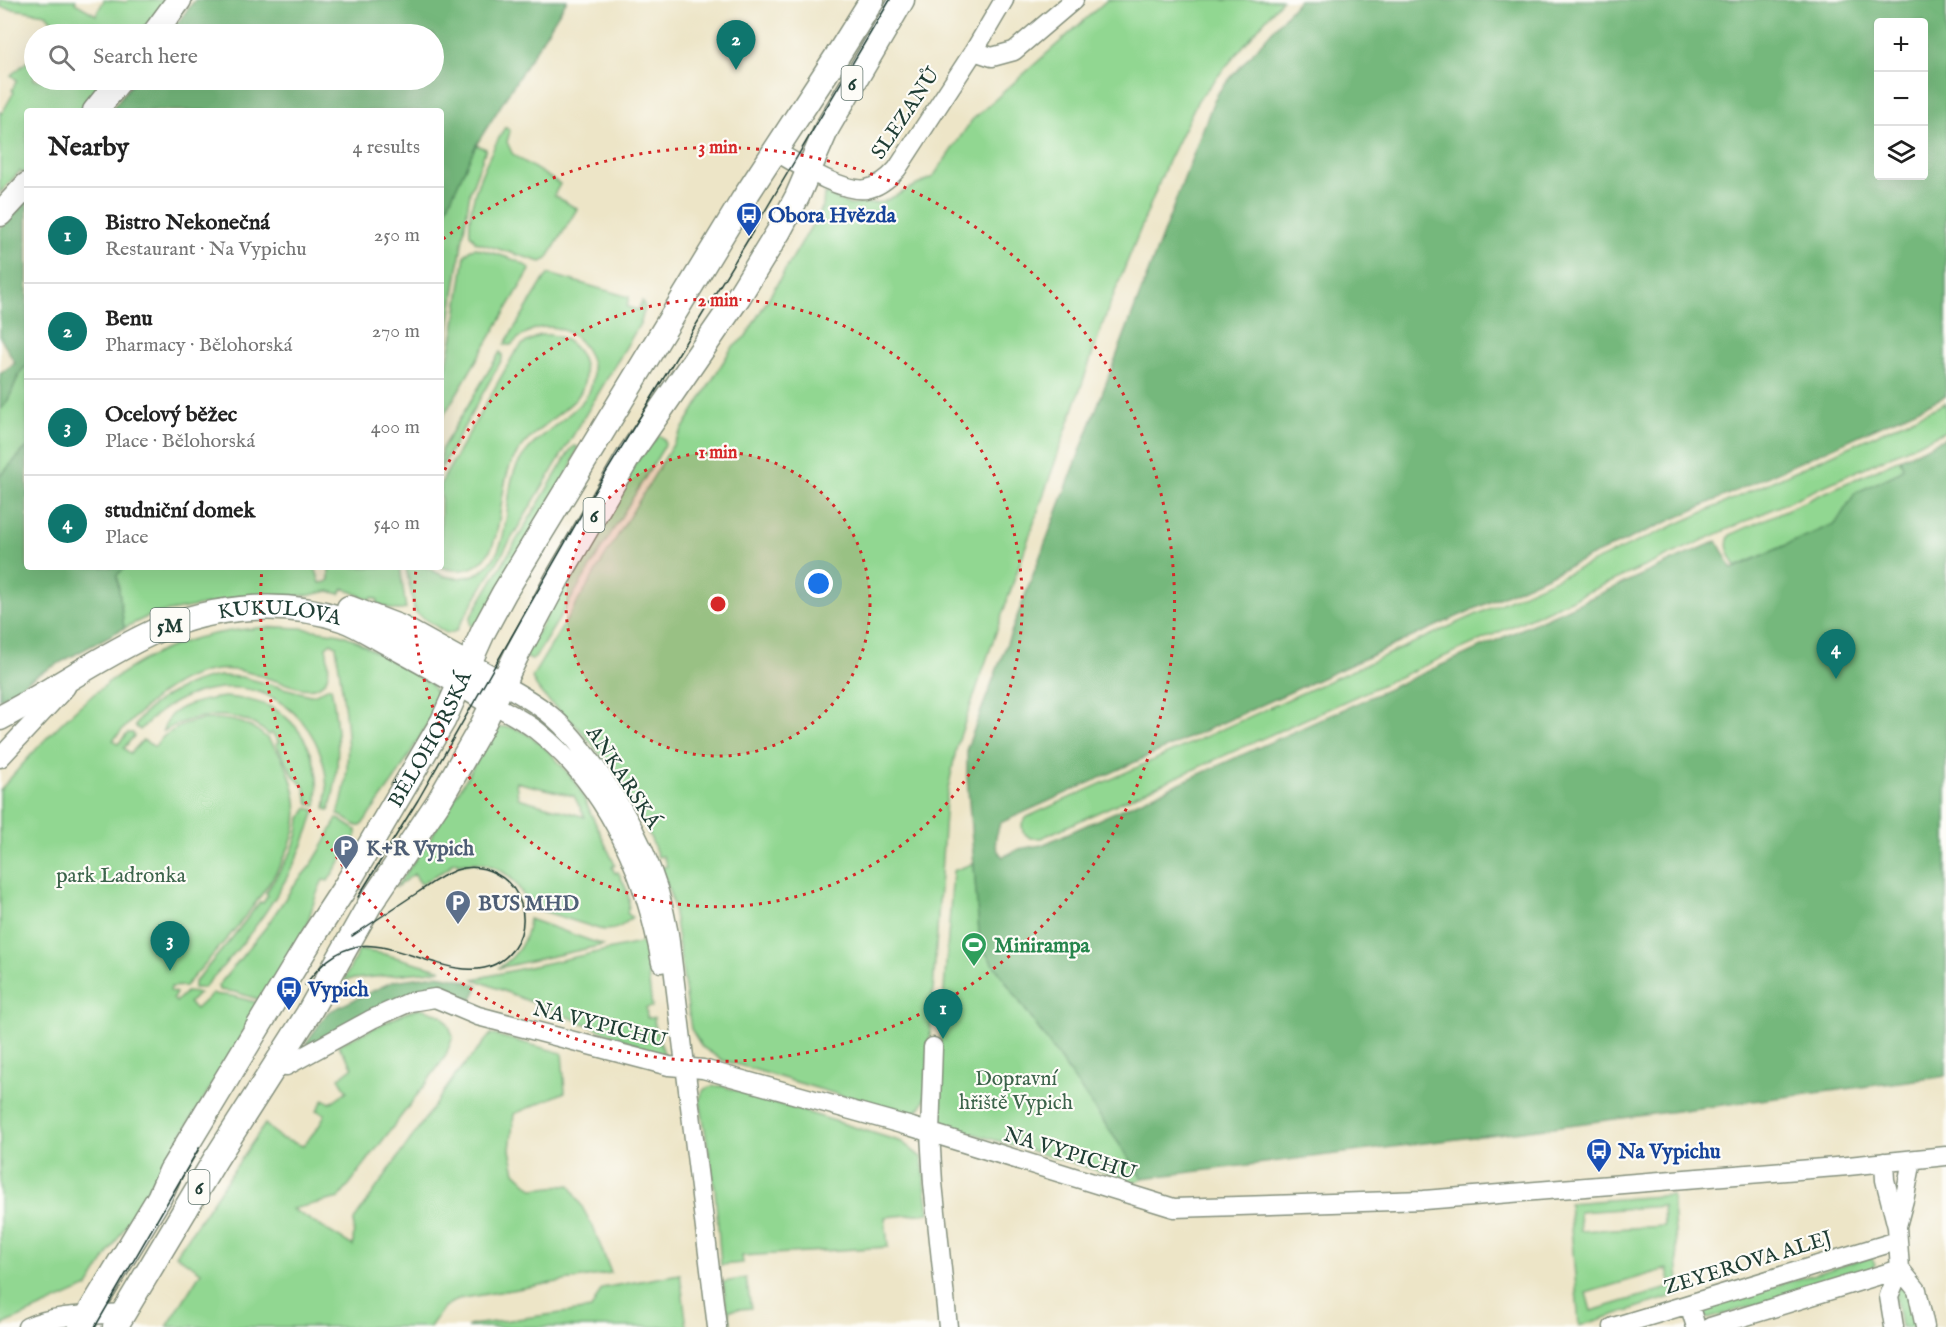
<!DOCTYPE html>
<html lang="en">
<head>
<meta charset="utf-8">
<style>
	:root { --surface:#fff; --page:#f6f6f6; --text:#222; --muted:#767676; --line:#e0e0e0; --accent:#0f766e }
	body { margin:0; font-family:"IM FELL English",serif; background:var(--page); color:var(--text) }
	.controls { position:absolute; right:18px; top:18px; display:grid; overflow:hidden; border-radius:6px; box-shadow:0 6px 24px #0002 }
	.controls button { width:54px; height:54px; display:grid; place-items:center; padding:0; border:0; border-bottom:2px solid var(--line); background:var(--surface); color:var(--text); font:30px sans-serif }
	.you { position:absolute; left:819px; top:584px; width:21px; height:21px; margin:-15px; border:4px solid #fff; border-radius:50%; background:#1a73e8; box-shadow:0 0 0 9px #1a73e833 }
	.badge { display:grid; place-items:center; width:39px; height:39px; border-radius:50%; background:var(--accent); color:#fff; font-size:20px; font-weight:700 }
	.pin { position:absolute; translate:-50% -50px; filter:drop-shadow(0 2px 3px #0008) }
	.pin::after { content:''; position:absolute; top:32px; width:21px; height:18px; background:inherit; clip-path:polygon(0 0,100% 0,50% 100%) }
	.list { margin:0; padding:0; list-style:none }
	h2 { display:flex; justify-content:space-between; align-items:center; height:78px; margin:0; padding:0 24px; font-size:26px }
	h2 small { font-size:20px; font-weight:400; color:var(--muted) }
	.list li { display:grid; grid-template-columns:39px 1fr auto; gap:18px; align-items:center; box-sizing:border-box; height:96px; padding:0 24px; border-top:2px solid var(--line) }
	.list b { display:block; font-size:22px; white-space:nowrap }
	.list p { margin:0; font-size:20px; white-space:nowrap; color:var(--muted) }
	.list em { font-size:20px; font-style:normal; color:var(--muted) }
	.icon { flex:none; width:33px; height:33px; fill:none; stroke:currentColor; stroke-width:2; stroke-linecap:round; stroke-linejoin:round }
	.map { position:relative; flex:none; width:1946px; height:1327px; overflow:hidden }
	.search { position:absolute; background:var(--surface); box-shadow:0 6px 24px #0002; left:24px; top:24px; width:420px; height:66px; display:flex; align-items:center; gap:15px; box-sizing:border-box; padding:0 21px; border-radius:33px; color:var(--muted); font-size:22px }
	.panel { position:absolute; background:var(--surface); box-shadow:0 6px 24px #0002; left:24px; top:108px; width:420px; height:462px; border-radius:6px }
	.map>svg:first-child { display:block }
	.green { fill:#91d791; stroke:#588a62; stroke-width:1.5; fill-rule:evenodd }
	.forest { fill:#74b87b; stroke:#4a7a58; stroke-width:1.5; fill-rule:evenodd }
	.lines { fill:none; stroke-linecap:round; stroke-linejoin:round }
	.minor-casing { stroke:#86917e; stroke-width:21 }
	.major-casing { stroke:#86917e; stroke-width:27 }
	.minor { stroke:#fff; stroke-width:18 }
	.major { stroke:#fff; stroke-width:24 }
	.tram { stroke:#1f3d34; stroke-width:1.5 }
	.ring { fill:none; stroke:#d62828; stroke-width:3; stroke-dasharray:3 6 }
	.labels { text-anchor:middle; stroke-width:4.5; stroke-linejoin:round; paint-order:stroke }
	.shield { fill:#fdfcf7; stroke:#62766e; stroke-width:1.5 }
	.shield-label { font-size:20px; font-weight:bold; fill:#1f3d34 }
	.street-label { font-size:21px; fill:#1f3d34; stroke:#fdfcf7 }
	.transit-label { font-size:21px; font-weight:bold; fill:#164399; stroke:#fdfcf7; text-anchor:start }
	.service-label { font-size:21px; font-weight:bold; fill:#4e5e75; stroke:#fdfcf7; text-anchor:start }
	.park-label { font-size:21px; fill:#3c644b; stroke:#fdfcf7 }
	.leisure-label { font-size:21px; font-weight:bold; fill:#27864d; stroke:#fdfcf7; text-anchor:start }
	.centre { fill:#d62828; stroke:#fdfcf7; stroke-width:3 }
	.ring-label { font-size:18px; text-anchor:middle; font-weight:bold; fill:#d62828; stroke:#fdfcf7; stroke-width:4.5; stroke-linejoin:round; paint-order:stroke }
</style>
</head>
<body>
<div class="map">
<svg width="1946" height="1327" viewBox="0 0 1946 1327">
	<rect width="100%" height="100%" fill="#fdfcf7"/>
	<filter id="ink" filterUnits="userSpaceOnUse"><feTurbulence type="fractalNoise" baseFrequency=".0167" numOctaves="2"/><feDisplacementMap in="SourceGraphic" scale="12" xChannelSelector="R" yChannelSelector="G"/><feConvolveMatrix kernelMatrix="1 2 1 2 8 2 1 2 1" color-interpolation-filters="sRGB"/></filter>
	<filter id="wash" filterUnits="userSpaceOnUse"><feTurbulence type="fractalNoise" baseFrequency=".008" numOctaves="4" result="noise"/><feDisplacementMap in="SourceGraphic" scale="24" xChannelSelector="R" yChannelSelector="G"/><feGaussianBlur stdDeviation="1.35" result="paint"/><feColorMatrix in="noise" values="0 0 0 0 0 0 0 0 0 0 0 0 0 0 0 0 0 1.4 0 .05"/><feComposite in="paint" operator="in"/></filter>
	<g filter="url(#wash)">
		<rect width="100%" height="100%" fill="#ede5c7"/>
		<path class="green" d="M 0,0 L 76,0 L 75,3 L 96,15 L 104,0 L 127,2 L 128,0 L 166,0 L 141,34 L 59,34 L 54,28 L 56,26 L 46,14 L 0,7 Z
			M 1107,0 L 1282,0 L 1198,100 L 1168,161 L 1108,309 L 957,745 L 946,799 L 926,1094 C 924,1104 919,1111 910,1116 L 722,1060 L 702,1047 L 691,1029 L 672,900 L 661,868 L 667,866 L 663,856 L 658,857 C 645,818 609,763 581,731 C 568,716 537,696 532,677 L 731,349 L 746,336 L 818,215 L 823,206 L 824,193 L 850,205 L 883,202 L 933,177 L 972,120 Z
			M 34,56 L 34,80 L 106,80 L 80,111 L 27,111 L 27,169 L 23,173 L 20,171 L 0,193 L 0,112 L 2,113 L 14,92 L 12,90 L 17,80 L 11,75 Z
			M 505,127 L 510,131 L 507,142 L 512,153 L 518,158 L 560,184 L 554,195 L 577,209 L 547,259 L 541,262 L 476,242 L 470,234 C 467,198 488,157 505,127 Z
			M 476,145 L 486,149 L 470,192 L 448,332 L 441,367 L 441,220 Z
			M 476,248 C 490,253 523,259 530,270 L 441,420 L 441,390 L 454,331 L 465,255 L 471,249 Z
			M 549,274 L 629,297 L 627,307 L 638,310 L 642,301 L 645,307 L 641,322 L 456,631 L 450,633 L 446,633 L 415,612 L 406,567 C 412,567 419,566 425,567 C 429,568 432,571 437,573 C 450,580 468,579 480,572 C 510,553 505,509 512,479 C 519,450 546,434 568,415 C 576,408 584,402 589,392 C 604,359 574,320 538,328 C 527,331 519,337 511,345 L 504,345 L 545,278 Z
			M 540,335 C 554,334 567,338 576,349 C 587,362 588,383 578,396 C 574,402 567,407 561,412 C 543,427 521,442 511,464 C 498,490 504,540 483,560 C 472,571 456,573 441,567 L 441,483 L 514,354 L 523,344 Z
			M 500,352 L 502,354 L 502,359 L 441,468 L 441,450 Z
			M 27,365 L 27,447 L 0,476 L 0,410 C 14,398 13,377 27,365 Z
			M 1946,403 L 1946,431 L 1041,838 L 1030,838 L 1023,832 L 1022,824 L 1027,817 Z
			M 659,435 L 664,439 L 665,445 L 535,658 L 531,660 L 524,656 L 629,470 Z
			M 575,446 L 578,447 L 569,471 L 476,628 L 470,625 L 470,618 L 571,449 Z
			M 1900,459 L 1903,467 L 1898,473 L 1855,493 L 1837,523 L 1736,567 C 1731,557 1723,546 1730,535 Z
			M 126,567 L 315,567 L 320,583 L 327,582 L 329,579 L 329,567 L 400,567 L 406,609 C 395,612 387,608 377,603 L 378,600 L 372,597 L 370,600 L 343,588 L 340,594 L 329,591 L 310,595 L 231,600 L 153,614 L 124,628 L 117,574 Z
			M 279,627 L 301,628 L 340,634 L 353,639 L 430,683 L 437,694 L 436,710 L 395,779 L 361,826 L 357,826 L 338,814 C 357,759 343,702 336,646 L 331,643 L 326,647 C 328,661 334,680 317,687 C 305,692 288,684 277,681 C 263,677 250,672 236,670 C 184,664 145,705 113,740 L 118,744 L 128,733 L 133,733 L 134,736 L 124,748 L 130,754 L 143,740 L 155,747 C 161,736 168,733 179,727 C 201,715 237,716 258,731 C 286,750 302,797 295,829 C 283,880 220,947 185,986 L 171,987 L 170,991 L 176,993 L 173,999 L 176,1002 L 186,992 L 199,993 L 189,1003 L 196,1009 L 212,994 L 232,996 L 262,1004 L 88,1287 L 0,1326 L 0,790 C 33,752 66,714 107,684 L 107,683 C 125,671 144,659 164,650 C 200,633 239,628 279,627 Z
			M 220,676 L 242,677 L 310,695 C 319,695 325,687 331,687 C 339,728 342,770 329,810 L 325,809 C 337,745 288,681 220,688 C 189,691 161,707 140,730 L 135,726 C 148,701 193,679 220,676 Z
			M 225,697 C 239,698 253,700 266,705 C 305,722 323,766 316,806 L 308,803 L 305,788 L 294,776 L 276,744 L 279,742 L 272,733 L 269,735 C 239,708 195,712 162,732 C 165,727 167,719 171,715 C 184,703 208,699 225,697 Z
			M 501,727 C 530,724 562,765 578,786 L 615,865 L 612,867 L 615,873 L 618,872 C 625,886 633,898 627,913 L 632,917 C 622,927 614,932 599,929 L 527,906 C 518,875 490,857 458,864 L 457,861 L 450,864 L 450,867 L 421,884 L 414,874 L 395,888 L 428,842 L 491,737 L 497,729 ZM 516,782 L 574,796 L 585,817 L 518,798 Z
			M 307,808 L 315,810 C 296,878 251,938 203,988 L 194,988 L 194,983 L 232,938 L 260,902 L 263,903 L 268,895 L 266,893 L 292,851 L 298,833 L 300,820 Z
			M 337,818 L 356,830 L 357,834 L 328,881 L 323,880 C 312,900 310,921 301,942 C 292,961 273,982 261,1000 L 235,992 L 219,990 L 218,986 L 266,927 L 295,884 L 312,864 L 324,844 Z
			M 974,863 L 980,945 L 1143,1178 L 1136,1182 L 934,1122 L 953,871 Z
			M 529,919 L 603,945 L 498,968 C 517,957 527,941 529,919 Z
			M 644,942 L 647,944 L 647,967 L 652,1007 L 646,1008 L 647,1018 L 654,1018 L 655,1028 L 665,1056 L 474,979 Z
			M 359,950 L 384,954 L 442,970 L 344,980 Z
			M 420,1008 C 443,1014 446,1015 453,1037 L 445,1057 L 427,1082 L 339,1198 L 292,1209 L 353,1246 L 354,1220 L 455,1076 L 491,1034 L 562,1053 L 565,1092 L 514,1114 L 510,1150 L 515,1172 L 533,1189 L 570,1185 L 593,1227 L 611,1273 L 458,1299 L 444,1307 L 430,1327 L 167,1327 L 201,1272 L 176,1255 L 265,1124 L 280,1138 L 303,1146 L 319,1126 L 325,1114 L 317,1110 L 324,1099 L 330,1103 L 347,1091 L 339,1078 L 353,1067 L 338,1045 L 407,1012 Z
			M 714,1086 L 722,1086 L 902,1142 L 922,1158 L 929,1213 L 885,1217 L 888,1247 L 742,1256 L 743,1263 L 721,1265 L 715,1189 L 700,1101 C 701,1091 704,1088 714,1086 Z
			M 1672,1195 L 1680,1294 L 1579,1326 L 1569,1203 ZM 1663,1206 L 1664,1226 L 1580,1231 L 1579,1212 ZM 1667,1269 L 1672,1287 L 1591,1311 L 1586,1293 Z
			M 1871,1257 L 1875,1264 L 1872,1270 L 1708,1319 L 1702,1313 L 1702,1308 Z
			M 680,1274 L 687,1327 L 467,1327 L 472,1325 L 591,1309 L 602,1288 Z
			M 746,1278 L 751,1308 L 729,1310 L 731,1327 L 729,1327 L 723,1282 Z
			M 1906,1287 L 1910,1294 L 1918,1327 L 1901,1327 L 1895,1294 L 1898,1288 Z"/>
		<path class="forest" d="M 195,0 L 567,0 L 476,145 L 441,220 L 441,111 L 110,111 L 135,80 L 434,80 L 434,34 L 169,34 Z
			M 1299,0 L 1946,0 L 1946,396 L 1000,823 C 996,837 991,845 1003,857 L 1019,849 L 1042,845 L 1717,541 L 1732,569 L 1836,523 L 1855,493 L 1898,473 L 1903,467 L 1900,459 L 1946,438 L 1946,1076 L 1538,1129 L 1143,1178 L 980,945 L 967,776 L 967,748 L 1214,100 L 1220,90 ZM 1878,22 L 1924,22 L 1924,176 L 1878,176 Z
			M 27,201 L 27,365 C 13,377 14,398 0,410 L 0,374 L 15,363 L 0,337 L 0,228 Z
			M 27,447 L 27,567 L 126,567 L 117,575 L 124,628 L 37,675 L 0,699 L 0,476 Z
			M 437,975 L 459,979 L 478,986 L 472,1000 L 444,992 L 309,1044 L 306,1043 L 328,1012 L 394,981 Z"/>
	</g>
	<g filter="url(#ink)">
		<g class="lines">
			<defs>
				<path id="minor" d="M 974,51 L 992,57 L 1014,51 L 1074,0
					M 775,151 C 796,163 842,193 866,189 C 878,187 889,178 897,169 L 974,51 L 1004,0
					M 502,684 C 518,693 534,702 548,713 C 568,729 582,748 596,768 C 633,821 658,871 669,934 L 717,1327
					M 493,704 C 507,712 523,720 536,730 C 609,788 645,874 661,963
					M 0,758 L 66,687
					M 933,1047 L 930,1133 L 933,1183 L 948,1327
					M 277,1061 L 286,1066 L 372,1019 L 410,1002 L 435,998 L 478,1016 L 669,1066 L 703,1069 L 912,1127 L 1174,1208 L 1424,1200 L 1848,1166 L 1946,1156
					M 1884,1162 L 1885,1180 L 1897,1227 L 1900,1269 L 1889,1296 L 1894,1327
					M 1897,1226 L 1905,1196 L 1912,1160
					M 1900,1269 L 1917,1290 L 1925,1327
					M 1689,1304 L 1696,1327
					M 27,1327 C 56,1314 91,1315 123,1313
					M 1613,1327 L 1897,1241
					M 1710,1327 L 1900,1269"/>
				<g id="major">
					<path d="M 154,34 L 179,0"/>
					<path d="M 95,111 L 120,80"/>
					<path d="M 0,214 L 27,185"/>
					<path d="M 349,608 L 399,627 L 502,684"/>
					<path id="s1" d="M 0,718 C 49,693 94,661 143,637 C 201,607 279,598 342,619 C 359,625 375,636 390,644 C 425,663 460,682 493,704"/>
					<path id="s2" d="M 81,1327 L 159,1198 L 171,1171 L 310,941 L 344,889 L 443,721 L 484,630 L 504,593 L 743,200 L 839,53 L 872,0"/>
					<path d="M 115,1327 L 215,1160 L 308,1014 L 370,904 L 439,801 L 482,726 L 516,656 L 557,579 L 630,454 L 739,296 L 779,231 L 797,197 L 827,128 L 902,0"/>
				</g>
			</defs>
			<use href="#minor" class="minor-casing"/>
			<use href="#major" class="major-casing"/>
			<use href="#minor" class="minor"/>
			<use href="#major" class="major"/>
			<path class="tram" d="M 358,897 L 418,800 L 593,494 L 749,238 L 890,0
				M 305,985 C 319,966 335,950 359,946 C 407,940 476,1000 514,948 C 523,935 525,919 521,904 C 513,877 483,861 456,870 C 442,875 429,885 417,893 C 395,907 374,922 352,936
				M 95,1327 L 199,1148"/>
		</g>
	</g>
	<circle cx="718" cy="604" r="152" fill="#d62828" fill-opacity=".12"/>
	<g class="ring">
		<circle cx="718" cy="604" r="152"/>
		<path d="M441 478A304 304 0 1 1 416 570"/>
		<path d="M443 239A457 457 0 1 1 262 568"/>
	</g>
	<defs>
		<symbol id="bus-pin" viewBox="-11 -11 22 30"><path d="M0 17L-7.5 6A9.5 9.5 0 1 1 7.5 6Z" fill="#1a4fb4" stroke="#fdfcf7"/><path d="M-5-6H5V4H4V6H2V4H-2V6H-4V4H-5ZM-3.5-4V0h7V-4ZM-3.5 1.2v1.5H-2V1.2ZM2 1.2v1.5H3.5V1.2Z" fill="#fff"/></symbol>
		<symbol id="parking-pin" viewBox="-11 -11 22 30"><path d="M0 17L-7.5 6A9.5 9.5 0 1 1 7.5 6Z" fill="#5c6f8a" stroke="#fdfcf7"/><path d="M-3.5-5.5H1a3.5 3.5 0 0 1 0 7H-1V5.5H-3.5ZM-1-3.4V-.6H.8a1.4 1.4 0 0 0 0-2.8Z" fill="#fff"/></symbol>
		<symbol id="stadium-pin" viewBox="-11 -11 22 30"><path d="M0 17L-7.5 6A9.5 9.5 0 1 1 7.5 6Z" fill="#2e9e5b" stroke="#fdfcf7"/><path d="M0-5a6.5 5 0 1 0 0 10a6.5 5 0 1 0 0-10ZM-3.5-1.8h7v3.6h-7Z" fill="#fff"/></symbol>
	</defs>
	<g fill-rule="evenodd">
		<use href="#bus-pin" x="734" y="200" width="30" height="40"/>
		<use href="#parking-pin" x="331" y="833" width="30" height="40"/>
		<use href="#parking-pin" x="443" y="888" width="30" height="40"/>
		<use href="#stadium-pin" x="959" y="930" width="30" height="40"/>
		<use href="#bus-pin" x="274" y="974" width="30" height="40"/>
		<use href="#bus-pin" x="1584" y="1136" width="30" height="40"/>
	</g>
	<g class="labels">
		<g class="shield">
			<rect x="841.5" y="66" width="21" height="34" rx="4.5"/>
			<rect x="583.5" y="498" width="21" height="34" rx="4.5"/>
			<rect x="150.5" y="608" width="39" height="34" rx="4.5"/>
			<rect x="188.5" y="1170" width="21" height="34" rx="4.5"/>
		</g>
		<g class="shield-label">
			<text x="852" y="90">6</text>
			<text x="594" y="522">6</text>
			<text x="170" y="632">5M</text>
			<text x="199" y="1194">6</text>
		</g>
		<g class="street-label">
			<text transform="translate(905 113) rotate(-56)" y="7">SLEZANŮ</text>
			<text dy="7" stroke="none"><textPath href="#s1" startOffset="306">KUKULOVA</textPath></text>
			<text dy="7" stroke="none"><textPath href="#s2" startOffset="684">BĚLOHORSKÁ</textPath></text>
			<text transform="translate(624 777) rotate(57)" y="7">ANKARSKÁ</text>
			<text transform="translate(600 1024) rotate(14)" y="7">NA VYPICHU</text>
			<text transform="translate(1070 1153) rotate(17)" y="7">NA VYPICHU</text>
			<text transform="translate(1748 1262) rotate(-17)" y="7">ZEYEROVA ALEJ</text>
		</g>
		<g class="transit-label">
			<text x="768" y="222">Obora Hvězda</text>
			<text x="308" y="996">Vypich</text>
			<text x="1618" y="1158">Na Vypichu</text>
		</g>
		<g class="service-label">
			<text x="366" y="855">K+R Vypich</text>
			<text x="478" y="910">BUS MHD</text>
		</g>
		<g class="park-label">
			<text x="121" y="882">park Ladronka</text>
			<text x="1016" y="1085">Dopravní<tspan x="1016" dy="24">hřiště Vypich</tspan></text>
		</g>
		<g class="leisure-label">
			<text x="994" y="952">Minirampa</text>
		</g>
	</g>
	<circle cx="718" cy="604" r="9" class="centre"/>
	<g class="ring-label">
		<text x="718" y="153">3 min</text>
		<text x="718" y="306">2 min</text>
		<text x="718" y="458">1 min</text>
	</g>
</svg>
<div class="controls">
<button>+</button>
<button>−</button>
<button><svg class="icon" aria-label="layers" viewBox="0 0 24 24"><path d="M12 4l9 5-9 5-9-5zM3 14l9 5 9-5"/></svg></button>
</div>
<div class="you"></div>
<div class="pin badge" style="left:943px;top:1039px">1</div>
<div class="pin badge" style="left:736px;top:70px">2</div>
<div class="pin badge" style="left:170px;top:971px">3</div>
<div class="pin badge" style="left:1836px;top:679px">4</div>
<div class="search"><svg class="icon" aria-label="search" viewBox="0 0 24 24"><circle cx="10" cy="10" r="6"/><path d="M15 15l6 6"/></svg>Search here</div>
<section class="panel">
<h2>Nearby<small>4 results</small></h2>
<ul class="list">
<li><span class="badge">1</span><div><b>Bistro Nekonečná</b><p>Restaurant · Na Vypichu</p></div><em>250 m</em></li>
<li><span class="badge">2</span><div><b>Benu</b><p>Pharmacy · Bělohorská</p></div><em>270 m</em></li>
<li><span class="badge">3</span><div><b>Ocelový běžec</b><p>Place · Bělohorská</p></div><em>400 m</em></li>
<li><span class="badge">4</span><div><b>studniční domek</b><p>Place</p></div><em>540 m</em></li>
</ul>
</section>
</div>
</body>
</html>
